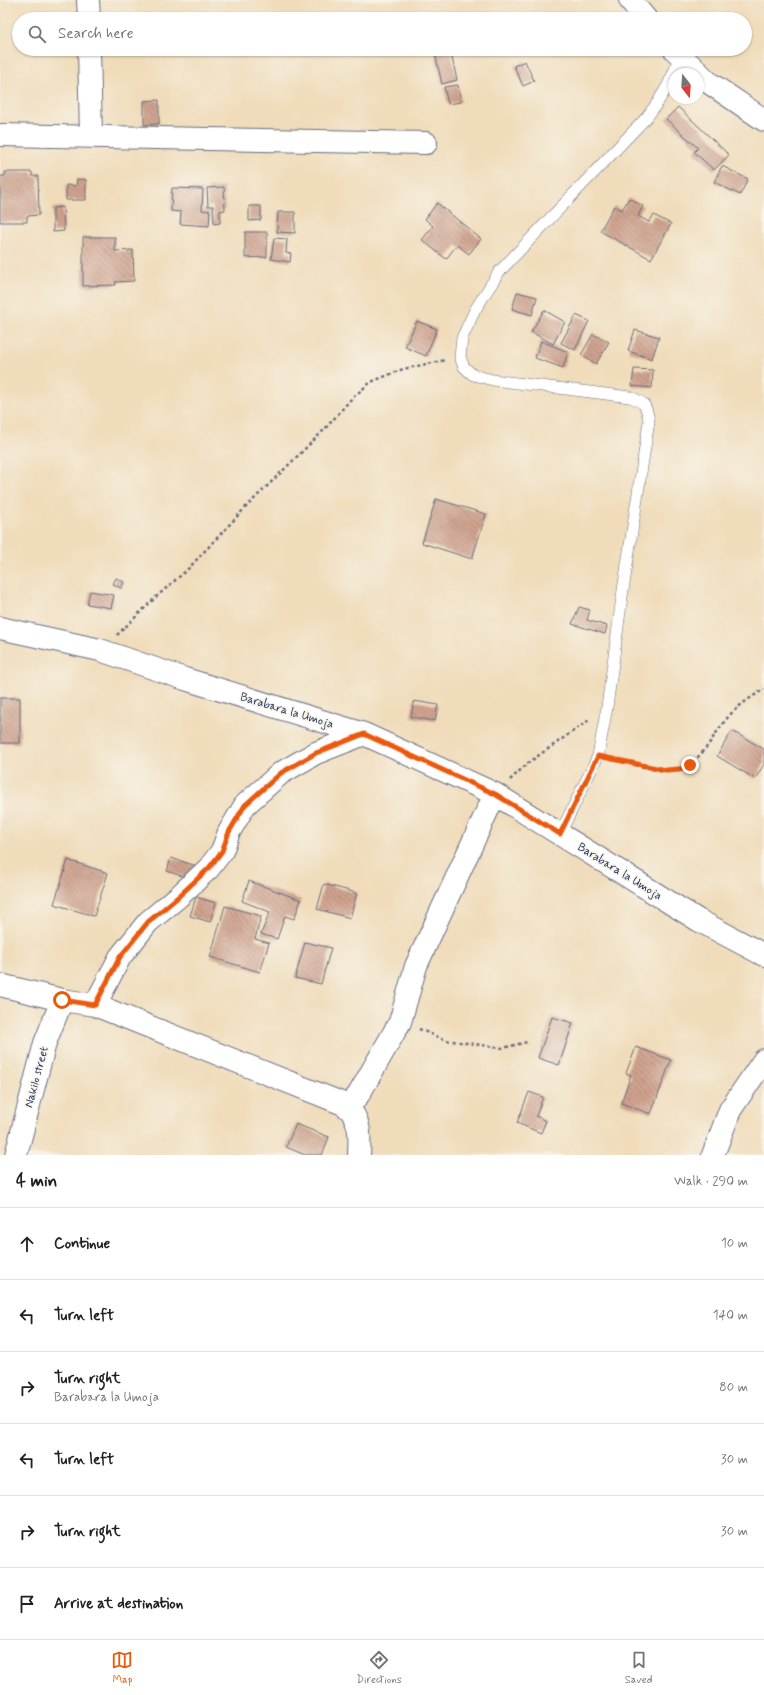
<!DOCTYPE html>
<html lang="en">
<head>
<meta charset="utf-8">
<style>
	:root { --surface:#fff; --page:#f6f6f6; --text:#202124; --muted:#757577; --line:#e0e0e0; --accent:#ea580c }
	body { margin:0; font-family:Mynerve,sans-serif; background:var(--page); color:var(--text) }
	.compass { position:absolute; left:668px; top:68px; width:36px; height:36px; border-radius:50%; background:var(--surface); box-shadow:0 1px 3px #0004; rotate:163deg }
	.stop { position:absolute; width:12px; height:12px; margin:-9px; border:3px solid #ea580c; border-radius:50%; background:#fff }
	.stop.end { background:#ea580c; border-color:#fff; box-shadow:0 1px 4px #0008 }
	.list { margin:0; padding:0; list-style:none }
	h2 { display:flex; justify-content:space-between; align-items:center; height:52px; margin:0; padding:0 16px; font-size:17px }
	h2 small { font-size:13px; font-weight:400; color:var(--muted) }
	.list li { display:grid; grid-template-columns:26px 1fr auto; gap:12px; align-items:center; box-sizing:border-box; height:72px; padding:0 16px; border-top:1px solid var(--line) }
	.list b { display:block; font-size:15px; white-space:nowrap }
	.list p { margin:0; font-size:13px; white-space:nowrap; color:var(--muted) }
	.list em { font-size:13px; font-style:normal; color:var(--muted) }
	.icon { flex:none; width:22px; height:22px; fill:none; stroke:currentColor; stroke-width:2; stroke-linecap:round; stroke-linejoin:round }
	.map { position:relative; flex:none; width:764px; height:1155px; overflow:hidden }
	.search { position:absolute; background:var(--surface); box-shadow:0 1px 3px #0004; left:12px; right:12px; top:12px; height:44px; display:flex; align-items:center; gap:10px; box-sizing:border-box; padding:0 14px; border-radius:22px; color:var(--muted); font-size:15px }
	.sheet { height:484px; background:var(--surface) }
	nav { display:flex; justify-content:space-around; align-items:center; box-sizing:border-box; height:56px; border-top:1px solid var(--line); background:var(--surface); font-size:11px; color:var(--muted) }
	nav a { display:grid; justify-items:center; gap:2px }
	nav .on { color:var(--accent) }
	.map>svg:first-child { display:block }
	.building { fill:url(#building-back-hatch) }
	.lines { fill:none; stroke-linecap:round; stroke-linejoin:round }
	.lane-casing { stroke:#666c7e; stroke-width:12 }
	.street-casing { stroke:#666c7e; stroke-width:24 }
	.path { stroke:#666c7e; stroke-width:2.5; stroke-dasharray:3 3; stroke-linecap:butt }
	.lane { stroke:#fff; stroke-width:11 }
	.street { stroke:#fff; stroke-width:22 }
	.route { stroke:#ea580c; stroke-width:5 }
	.labels { text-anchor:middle; stroke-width:3; stroke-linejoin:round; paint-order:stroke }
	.street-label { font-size:12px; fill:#1b2f5e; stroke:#f7f3e8 }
</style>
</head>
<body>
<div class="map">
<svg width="764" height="1155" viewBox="0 0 764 1155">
	<defs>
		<pattern id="building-back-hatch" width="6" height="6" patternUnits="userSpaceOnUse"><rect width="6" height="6" fill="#cfa28e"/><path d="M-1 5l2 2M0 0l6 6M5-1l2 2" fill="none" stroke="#a78477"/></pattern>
	</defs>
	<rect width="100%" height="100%" fill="#f7f3e8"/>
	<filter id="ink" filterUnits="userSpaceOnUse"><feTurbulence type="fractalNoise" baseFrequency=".025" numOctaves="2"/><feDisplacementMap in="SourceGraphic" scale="8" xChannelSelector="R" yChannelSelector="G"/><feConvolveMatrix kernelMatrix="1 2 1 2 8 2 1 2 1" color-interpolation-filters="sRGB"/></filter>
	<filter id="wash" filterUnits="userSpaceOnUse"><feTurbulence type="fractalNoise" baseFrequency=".012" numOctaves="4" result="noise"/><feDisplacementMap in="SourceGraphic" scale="16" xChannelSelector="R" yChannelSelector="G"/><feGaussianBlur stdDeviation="0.9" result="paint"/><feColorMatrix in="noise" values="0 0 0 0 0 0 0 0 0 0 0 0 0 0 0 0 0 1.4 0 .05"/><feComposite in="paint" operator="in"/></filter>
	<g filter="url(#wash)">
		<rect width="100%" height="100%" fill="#f0dcba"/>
		<g id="blocks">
			<path class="building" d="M 434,49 L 450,49 L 457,80 L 442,84 Z
				M 525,61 L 534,81 L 523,86 L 514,66 Z
				M 458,85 L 461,102 L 448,104 L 444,87 Z
				M 159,100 L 159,124 L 144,125 L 144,101 Z
				M 678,107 L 729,155 L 714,170 L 694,152 L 698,148 L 666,119 Z
				M 722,166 L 748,179 L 740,195 L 714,182 Z
				M 5,172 L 32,172 L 32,176 L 38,176 L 39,215 L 27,216 L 27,222 L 0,222 L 0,176 L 5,176 Z
				M 77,179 L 86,180 L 86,200 L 66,200 L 66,185 L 76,186 Z
				M 224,187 L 225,210 L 220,211 L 220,223 L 214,224 L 213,206 L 208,206 L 207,188 Z
				M 172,188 L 203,189 L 202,210 L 210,211 L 209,226 L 180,224 L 181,212 L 171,211 Z
				M 629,198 L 643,206 L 638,216 L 649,222 L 654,215 L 671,224 L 651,259 L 600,231 L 614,206 L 622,210 Z
				M 437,203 L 481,239 L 469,254 L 457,245 L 446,259 L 422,240 L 433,226 L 425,219 Z
				M 249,206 L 261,206 L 261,220 L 249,221 Z
				M 63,207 L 64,231 L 53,232 L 53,208 Z
				M 278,212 L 295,212 L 295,233 L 277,232 Z
				M 245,232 L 267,232 L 267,257 L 245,258 Z
				M 83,237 L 115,237 L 115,251 L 133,250 L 134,281 L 115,282 L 116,285 L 83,286 Z
				M 274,238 L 287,239 L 286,253 L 291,254 L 290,262 L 271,259 Z
				M 517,292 L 537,297 L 532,315 L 512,309 Z
				M 544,310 L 565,322 L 553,344 L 531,332 Z
				M 576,315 L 589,321 L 575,350 L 561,343 Z
				M 417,321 L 437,329 L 426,356 L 405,347 Z
				M 635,330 L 659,337 L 652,359 L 628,351 Z
				M 593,334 L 609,342 L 596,364 L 581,355 Z
				M 541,341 L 568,352 L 563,368 L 535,358 Z
				M 634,369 L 653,370 L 652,388 L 632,386 Z
				M 436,499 L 486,514 L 472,559 L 422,543 Z
				M 116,578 L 124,582 L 121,588 L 113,584 Z
				M 90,591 L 114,595 L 111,608 L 87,604 Z
				M 579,607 L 590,610 L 587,620 L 607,626 L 605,634 L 572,624 Z
				M 0,698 L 20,698 L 20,743 L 0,743 Z
				M 414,701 L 438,705 L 435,721 L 411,717 Z
				M 732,731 L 764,749 L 764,764 L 755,779 L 717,756 Z
				M 171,858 L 197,866 L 191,879 L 167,871 Z
				M 68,860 L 108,873 L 94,916 L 54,904 Z
				M 249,881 L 301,900 L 294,919 L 285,916 L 277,939 L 261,934 L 270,912 L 242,901 Z
				M 324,884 L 357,893 L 350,918 L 317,909 Z
				M 196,897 L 216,903 L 210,922 L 190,916 Z
				M 225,906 L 261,916 L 255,939 L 269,943 L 260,972 L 210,957 Z
				M 305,942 L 331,948 L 321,984 L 295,978 Z
				M 552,1017 L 573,1023 L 559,1065 L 538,1058 Z
				M 636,1047 L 671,1060 L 651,1114 L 621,1103 L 631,1075 L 626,1073 Z
				M 529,1092 L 543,1097 L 536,1116 L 546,1121 L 541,1133 L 517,1123 Z
				M 296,1124 L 329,1137 L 322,1155 L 305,1155 L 286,1147 Z"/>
		</g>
	</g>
	<g filter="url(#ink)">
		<use href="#blocks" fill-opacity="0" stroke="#666c7e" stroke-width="1"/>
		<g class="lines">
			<defs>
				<path id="lane" d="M 560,834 L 598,756 L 607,707 L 622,597 L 649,421 C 646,405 646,403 630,397 L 493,380 L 473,375 L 464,367 L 460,357 L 462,338 L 475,310 L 499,272 L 647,117 C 662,98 673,79 680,55"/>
				<path id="street" d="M 88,0 L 89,19
					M 630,0 L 646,19
					M 89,49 L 91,136
					M 674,49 L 708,82 L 764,120
					M 0,135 L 426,143
					M 0,628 L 100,650 L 185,679 L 364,734 L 495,794 L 698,920 L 764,955
					M 0,985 L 62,1000 L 95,1005 L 346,1105 C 361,1120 360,1135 359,1155
					M 95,1005 L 120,957 L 148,922 L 178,897 L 209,868 L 222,851 L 229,832 L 245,805 L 281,773 L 316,753 L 364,734
					M 348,1108 L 359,1094 L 400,1022 L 416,966 L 495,794
					M 16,1155 L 45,1043 L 62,1000
					M 713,1155 L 730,1110 L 764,1060"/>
			</defs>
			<use href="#lane" class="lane-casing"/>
			<use href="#street" class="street-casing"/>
			<path class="path" d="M 117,635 L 156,597 L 187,570 L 245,508 L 324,430 L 352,398 L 371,382 L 403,369 L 446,360
				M 612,759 C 628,762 651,770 666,770 C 701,771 710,736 730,715 C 740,704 752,697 764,689
				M 510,780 L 528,763 L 589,720
				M 419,1029 L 445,1040 L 503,1048 L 527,1042"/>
			<use href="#lane" class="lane"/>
			<use href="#street" class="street"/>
		</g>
	</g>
	<g class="lines" filter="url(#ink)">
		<path class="route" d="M 62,1000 L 95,1005 L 120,957 L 148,922 L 178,897 L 209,868 L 222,851 L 229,832 L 245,805 L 281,773 L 316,753 L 364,734 L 495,794 L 560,834 L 598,756 L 666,770 L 680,769 L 690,765"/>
	</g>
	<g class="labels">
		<g class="street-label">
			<text transform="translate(287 710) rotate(17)" y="4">Barabara la Umoja</text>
			<text transform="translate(620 871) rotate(32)" y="4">Barabara la Umoja</text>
			<text transform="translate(36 1077) rotate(-75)" y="4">Nakilo street</text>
		</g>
	</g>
</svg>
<svg class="compass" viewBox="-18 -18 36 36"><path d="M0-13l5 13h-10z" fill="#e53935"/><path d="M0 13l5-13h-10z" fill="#757577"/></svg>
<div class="stop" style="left:62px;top:1000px"></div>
<div class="stop end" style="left:690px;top:765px"></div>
<div class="search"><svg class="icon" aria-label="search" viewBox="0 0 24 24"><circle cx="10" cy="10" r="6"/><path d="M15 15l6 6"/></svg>Search here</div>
</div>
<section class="sheet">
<h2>4 min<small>Walk · 290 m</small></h2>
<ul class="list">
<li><svg class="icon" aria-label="ahead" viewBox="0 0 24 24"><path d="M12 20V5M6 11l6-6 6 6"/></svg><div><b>Continue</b></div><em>10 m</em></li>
<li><svg class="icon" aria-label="left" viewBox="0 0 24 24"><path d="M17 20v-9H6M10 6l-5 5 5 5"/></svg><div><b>Turn left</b></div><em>140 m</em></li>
<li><svg class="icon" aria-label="right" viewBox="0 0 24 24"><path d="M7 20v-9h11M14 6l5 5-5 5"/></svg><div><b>Turn right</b><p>Barabara la Umoja</p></div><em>80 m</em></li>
<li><svg class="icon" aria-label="left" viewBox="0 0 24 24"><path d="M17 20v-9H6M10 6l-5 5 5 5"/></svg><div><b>Turn left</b></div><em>30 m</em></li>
<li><svg class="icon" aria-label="right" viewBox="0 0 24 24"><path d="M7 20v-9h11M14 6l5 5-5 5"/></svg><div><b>Turn right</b></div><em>30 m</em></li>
<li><svg class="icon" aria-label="arrive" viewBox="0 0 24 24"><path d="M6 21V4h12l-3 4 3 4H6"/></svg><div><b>Arrive at destination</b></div></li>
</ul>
</section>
<nav>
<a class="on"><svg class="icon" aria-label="map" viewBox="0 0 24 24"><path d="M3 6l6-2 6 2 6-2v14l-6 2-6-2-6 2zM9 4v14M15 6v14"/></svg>Map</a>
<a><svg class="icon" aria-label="directions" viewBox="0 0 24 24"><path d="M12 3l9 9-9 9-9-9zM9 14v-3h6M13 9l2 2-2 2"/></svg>Directions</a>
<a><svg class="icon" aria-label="saved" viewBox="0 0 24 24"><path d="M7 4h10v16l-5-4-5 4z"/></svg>Saved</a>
</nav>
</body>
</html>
